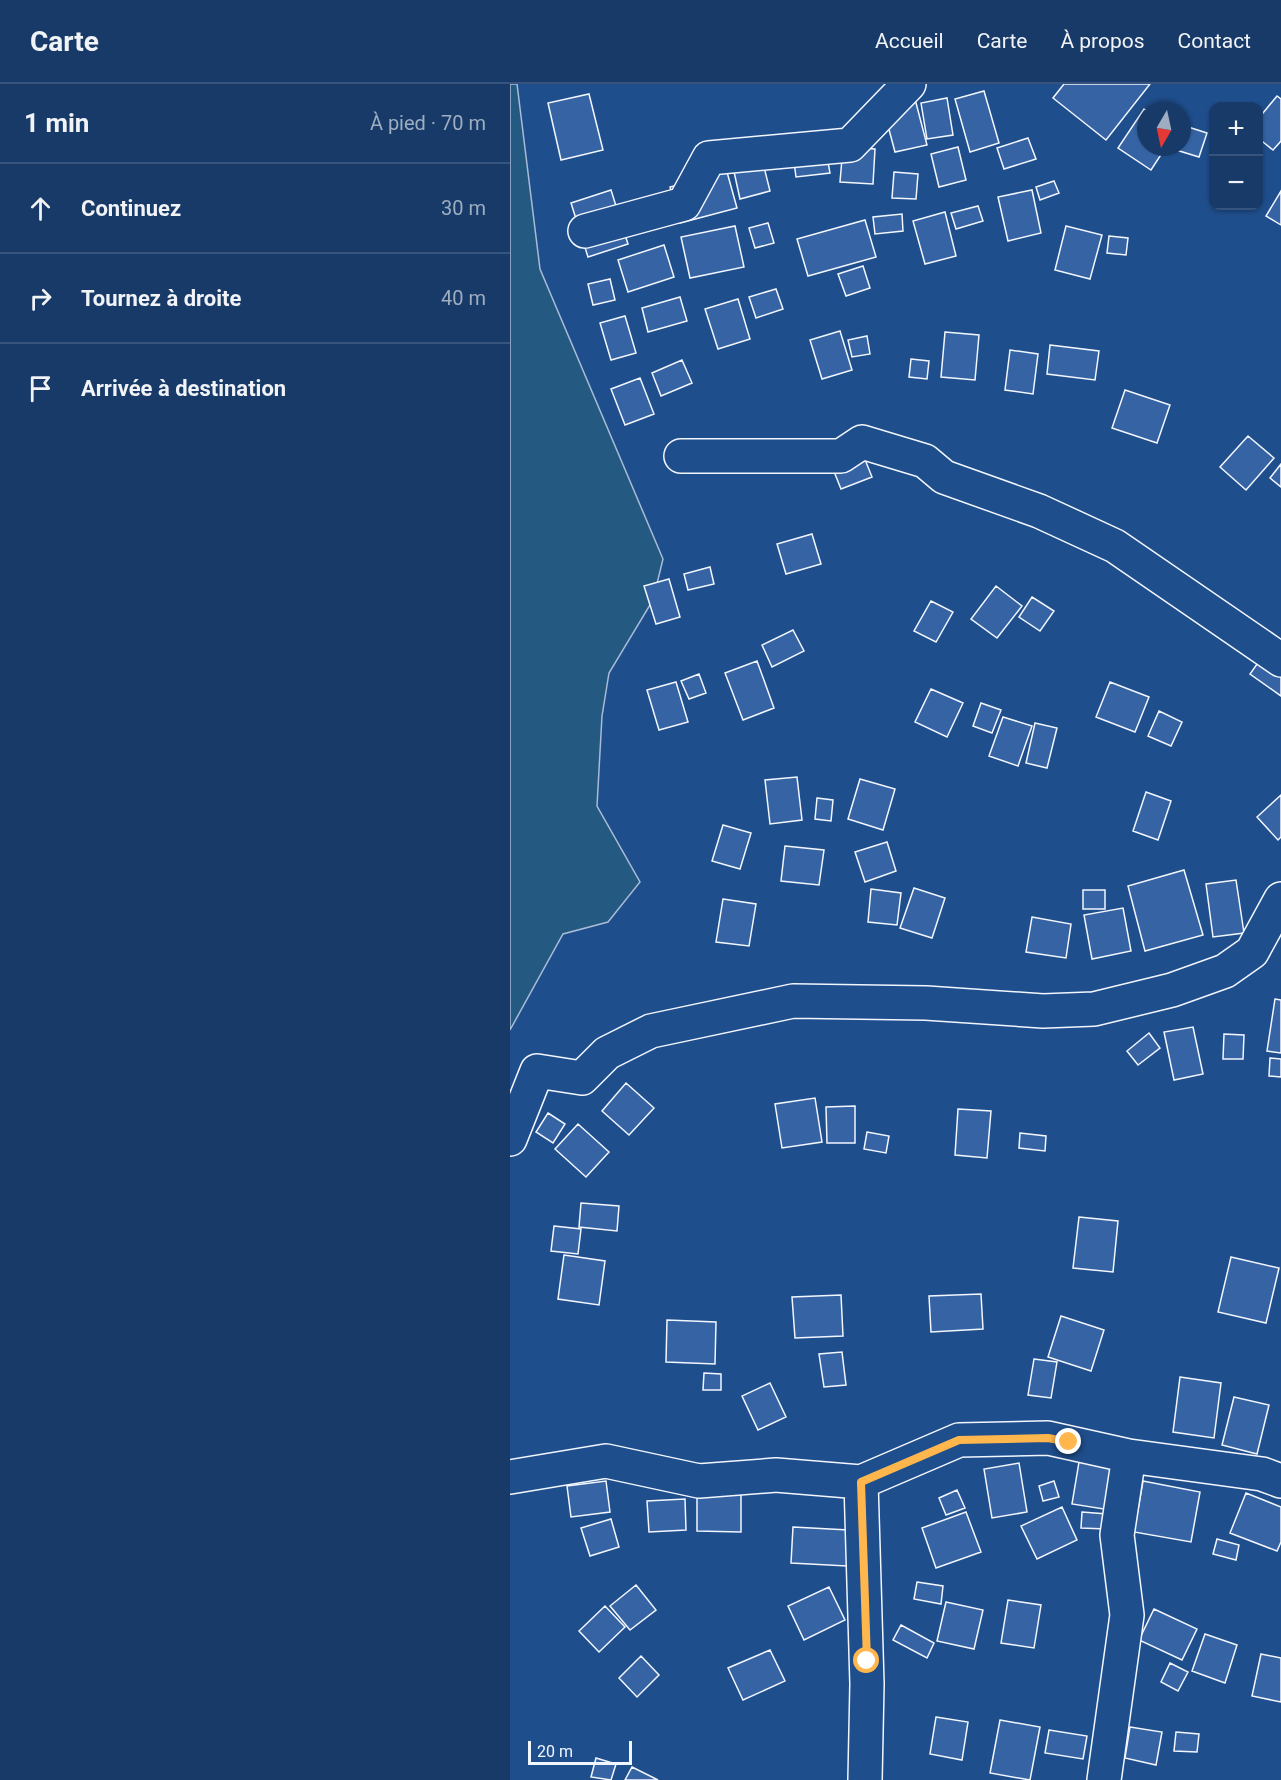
<!DOCTYPE html>
<html lang="fr">
<head>
<meta charset="utf-8">
<style>
	:root { --surface:#173a69; --page:#244571; --text:#f1f3f6; --muted:#9eadc0; --line:#36547d }
	body { margin:0; font-family:Roboto,sans-serif; background:var(--page); color:var(--text) }
	.controls { position:absolute; right:18px; top:18px; display:grid; overflow:hidden; border-radius:12px; box-shadow:0 2px 4px #0004 }
	.controls button { width:54px; height:54px; display:grid; place-items:center; padding:0; border:0; border-bottom:2px solid var(--line); background:var(--surface); color:var(--text); font:30px sans-serif }
	.compass { position:absolute; left:627px; top:18px; width:54px; height:54px; border-radius:50%; background:var(--surface); box-shadow:0 2px 4px #0004; rotate:189deg }
	.scale { position:absolute; left:18px; bottom:15px; width:104px; box-sizing:border-box; padding-left:6px; border:3px solid #f2f6ff; border-top:0; font-size:16px; line-height:21px; white-space:nowrap; color:#f2f6ff; -webkit-text-stroke:4px #1f4e8c; paint-order:stroke }
	.stop { position:absolute; width:18px; height:18px; margin:-14px; border:4px solid #ffb74d; border-radius:50%; background:#fff }
	.stop.end { background:#ffb74d; border-color:#fff; box-shadow:0 2px 6px #0008 }
	.list { margin:0; padding:0; list-style:none }
	h2 { display:flex; justify-content:space-between; align-items:center; height:78px; margin:0; padding:0 24px; font-size:26px }
	h2 small { font-size:20px; font-weight:400; color:var(--muted) }
	.list li { display:grid; grid-template-columns:39px 1fr auto; gap:18px; align-items:center; box-sizing:border-box; height:90px; padding:0 24px; border-top:2px solid var(--line) }
	.list b { display:block; font-size:22px; white-space:nowrap }
	.list em { font-size:20px; font-style:normal; color:var(--muted) }
	.icon { flex:none; width:33px; height:33px; fill:none; stroke:currentColor; stroke-width:2; stroke-linecap:round; stroke-linejoin:round }
	.map { position:relative; flex:none; width:771px; height:1696px; overflow:hidden }
	header { display:flex; align-items:center; gap:36px; box-sizing:border-box; height:84px; padding:0 30px; background:var(--surface); border-bottom:2px solid var(--line) }
	header strong { font-size:28px }
	nav { display:flex; gap:33px; margin-inline-start:auto; font-size:21px }
	main { display:flex }
	aside { flex:1; background:var(--surface) }
	.map>svg:first-child { display:block }
	.green { fill:#245a82; stroke:#a8bbd7; stroke-width:1.5 }
	.building { fill:#3563a3; stroke:#f2f6ff; stroke-width:1.5 }
	.lines { fill:none; stroke-linecap:round; stroke-linejoin:round }
	.minor-casing { stroke:#f2f6ff; stroke-width:36 }
	.minor { stroke:#1f4e8c; stroke-width:33 }
	.route { stroke:#ffb74d; stroke-width:8 }
</style>
</head>
<body>
<header>
<strong>Carte</strong>
<nav><a>Accueil</a><a>Carte</a><a>À propos</a><a>Contact</a></nav>
</header>
<main>
<aside>
<h2>1 min<small>À pied · 70 m</small></h2>
<ul class="list">
<li><svg class="icon" aria-label="ahead" viewBox="0 0 24 24"><path d="M12 20V5M6 11l6-6 6 6"/></svg><div><b>Continuez</b></div><em>30 m</em></li>
<li><svg class="icon" aria-label="right" viewBox="0 0 24 24"><path d="M7 20v-9h11M14 6l5 5-5 5"/></svg><div><b>Tournez à droite</b></div><em>40 m</em></li>
<li><svg class="icon" aria-label="arrive" viewBox="0 0 24 24"><path d="M6 21V4h12l-3 4 3 4H6"/></svg><div><b>Arrivée à destination</b></div></li>
</ul>
</aside>
<div class="map">
<svg width="771" height="1696" viewBox="0 0 771 1696">
	<rect width="100%" height="100%" fill="#1f4e8c"/>
	<path class="green" d="M 0,0 L 7,0 L 30,185 L 153,475 L 143,516 L 99,589 L 92,632 L 87,722 L 130,798 L 98,838 L 53,850 L 0,946 Z"/>
	<path class="building" d="M 554,0 L 640,0 L 596,56 L 543,14 Z
		M 474,7 L 489,59 L 460,68 L 445,15 Z
		M 79,10 L 93,66 L 51,76 L 38,19 Z
		M 767,12 L 771,15 L 771,57 L 763,66 L 748,54 L 748,35 Z
		M 437,14 L 443,51 L 417,55 L 411,19 Z
		M 405,15 L 417,61 L 385,68 L 373,23 Z
		M 634,25 L 637,27 L 636,63 L 656,63 L 641,86 L 608,64 Z
		M 672,41 L 697,49 L 689,73 L 663,65 L 672,63 Z
		M 313,50 L 320,89 L 286,93 L 281,55 Z
		M 518,54 L 526,75 L 494,85 L 487,64 Z
		M 333,63 L 365,65 L 363,100 L 330,98 Z
		M 448,63 L 456,96 L 429,103 L 421,70 Z
		M 250,67 L 260,107 L 230,115 L 221,74 Z
		M 217,88 L 227,124 L 170,139 L 160,103 Z
		M 384,88 L 408,90 L 406,115 L 382,114 Z
		M 544,97 L 549,109 L 530,116 L 526,103 Z
		M 101,106 L 118,160 L 78,173 L 61,119 Z
		M 522,106 L 531,149 L 498,157 L 488,113 Z
		M 771,107 L 771,141 L 756,132 Z
		M 468,122 L 473,137 L 446,145 L 441,129 Z
		M 435,128 L 446,172 L 415,180 L 403,137 Z
		M 392,130 L 393,147 L 365,150 L 363,133 Z
		M 355,136 L 366,173 L 298,192 L 287,155 Z
		M 258,139 L 264,159 L 245,164 L 239,144 Z
		M 225,142 L 234,183 L 180,194 L 171,153 Z
		M 556,142 L 592,151 L 580,195 L 545,186 Z
		M 599,152 L 618,154 L 616,171 L 597,169 Z
		M 154,161 L 164,193 L 118,208 L 108,176 Z
		M 353,182 L 360,204 L 336,212 L 328,190 Z
		M 100,195 L 105,216 L 83,221 L 78,200 Z
		M 266,205 L 273,225 L 246,234 L 239,213 Z
		M 170,213 L 177,237 L 138,248 L 132,224 Z
		M 228,215 L 240,255 L 208,265 L 195,225 Z
		M 115,232 L 126,269 L 101,276 L 90,239 Z
		M 330,247 L 342,286 L 312,295 L 300,256 Z
		M 435,248 L 469,251 L 465,296 L 431,293 Z
		M 357,252 L 360,270 L 342,273 L 338,256 Z
		M 540,261 L 589,267 L 585,296 L 537,290 Z
		M 500,266 L 528,270 L 523,310 L 495,306 Z
		M 401,275 L 419,277 L 417,295 L 399,293 Z
		M 172,276 L 182,299 L 151,312 L 142,289 Z
		M 130,294 L 144,330 L 115,341 L 101,305 Z
		M 615,306 L 660,321 L 647,359 L 602,344 Z
		M 738,352 L 764,374 L 736,406 L 710,383 Z
		M 346,353 L 362,393 L 331,405 L 315,365 Z
		M 771,380 L 771,403 L 760,394 Z
		M 302,450 L 311,480 L 276,490 L 267,460 Z
		M 200,483 L 204,500 L 178,506 L 174,490 Z
		M 159,495 L 170,533 L 146,540 L 134,502 Z
		M 486,502 L 512,522 L 487,554 L 461,535 Z
		M 522,513 L 544,527 L 530,547 L 509,533 Z
		M 421,517 L 443,528 L 426,558 L 404,547 Z
		M 283,546 L 294,567 L 262,583 L 252,561 Z
		M 764,556 L 771,561 L 771,612 L 740,590 Z
		M 247,577 L 264,624 L 233,636 L 215,589 Z
		M 189,590 L 196,609 L 179,615 L 171,597 Z
		M 166,598 L 178,638 L 149,646 L 137,606 Z
		M 600,598 L 639,613 L 625,648 L 586,633 Z
		M 421,605 L 453,619 L 437,653 L 405,638 Z
		M 471,619 L 491,626 L 482,649 L 463,642 Z
		M 649,627 L 672,638 L 661,662 L 638,652 Z
		M 493,633 L 522,642 L 508,682 L 479,672 Z
		M 525,639 L 547,644 L 537,684 L 516,679 Z
		M 287,693 L 292,736 L 260,740 L 255,696 Z
		M 350,695 L 385,705 L 373,746 L 338,735 Z
		M 636,708 L 661,717 L 648,756 L 623,747 Z
		M 771,711 L 771,753 L 768,756 L 747,733 Z
		M 307,714 L 323,716 L 321,737 L 305,735 Z
		M 213,741 L 241,749 L 230,785 L 202,777 Z
		M 377,758 L 386,787 L 355,798 L 345,768 Z
		M 275,762 L 314,766 L 309,801 L 271,797 Z
		M 674,786 L 693,851 L 635,867 L 618,802 Z
		M 726,796 L 734,849 L 703,853 L 696,800 Z
		M 404,804 L 435,814 L 422,854 L 390,844 Z
		M 361,805 L 391,809 L 387,841 L 358,838 Z
		M 573,806 L 595,806 L 595,825 L 573,825 Z
		M 213,815 L 246,820 L 239,862 L 206,858 Z
		M 613,824 L 621,867 L 582,875 L 574,831 Z
		M 522,833 L 561,840 L 556,874 L 516,868 Z
		M 765,915 L 771,916 L 771,969 L 757,967 Z
		M 683,943 L 693,990 L 664,996 L 654,948 Z
		M 639,949 L 650,964 L 628,981 L 617,967 Z
		M 714,950 L 734,951 L 733,975 L 713,975 Z
		M 760,974 L 771,975 L 771,993 L 759,992 Z
		M 116,999 L 144,1024 L 119,1051 L 92,1027 Z
		M 305,1014 L 312,1058 L 272,1064 L 265,1020 Z
		M 345,1022 L 345,1059 L 317,1059 L 316,1023 Z
		M 448,1025 L 481,1027 L 477,1074 L 445,1071 Z
		M 38,1029 L 55,1040 L 43,1059 L 26,1048 Z
		M 68,1040 L 99,1068 L 76,1093 L 45,1065 Z
		M 357,1048 L 379,1052 L 376,1069 L 354,1065 Z
		M 510,1049 L 536,1052 L 535,1067 L 509,1064 Z
		M 71,1119 L 109,1122 L 107,1147 L 69,1143 Z
		M 569,1133 L 608,1137 L 603,1188 L 563,1184 Z
		M 44,1142 L 71,1145 L 68,1170 L 41,1167 Z
		M 54,1171 L 95,1177 L 89,1221 L 48,1215 Z
		M 721,1173 L 769,1184 L 756,1239 L 708,1228 Z
		M 471,1210 L 473,1245 L 421,1248 L 419,1212 Z
		M 331,1211 L 333,1252 L 285,1254 L 282,1213 Z
		M 551,1232 L 594,1246 L 581,1287 L 538,1273 Z
		M 157,1236 L 206,1238 L 205,1280 L 156,1278 Z
		M 332,1268 L 336,1301 L 314,1303 L 309,1270 Z
		M 524,1275 L 547,1278 L 541,1314 L 518,1311 Z
		M 194,1289 L 211,1290 L 211,1306 L 193,1306 Z
		M 670,1293 L 711,1299 L 704,1354 L 663,1348 Z
		M 260,1299 L 276,1333 L 248,1346 L 232,1312 Z
		M 724,1313 L 759,1321 L 747,1370 L 712,1361 Z
		M 570,1372 L 608,1378 L 600,1426 L 562,1420 Z
		M 509,1379 L 517,1428 L 482,1434 L 474,1385 Z
		M 96,1397 L 100,1428 L 61,1433 L 57,1402 Z
		M 544,1397 L 549,1413 L 533,1417 L 529,1402 Z
		M 633,1397 L 690,1408 L 681,1458 L 624,1448 Z
		M 447,1406 L 455,1424 L 436,1431 L 429,1414 Z
		M 187,1409 L 231,1409 L 231,1448 L 187,1447 Z
		M 736,1409 L 771,1423 L 771,1458 L 767,1467 L 720,1449 Z
		M 175,1415 L 176,1446 L 139,1448 L 137,1417 Z
		M 552,1423 L 567,1456 L 527,1475 L 511,1442 Z
		M 456,1428 L 471,1468 L 426,1484 L 412,1444 Z
		M 572,1428 L 597,1430 L 596,1445 L 571,1444 Z
		M 101,1435 L 109,1463 L 80,1472 L 71,1444 Z
		M 283,1443 L 338,1446 L 337,1482 L 281,1479 Z
		M 707,1455 L 729,1461 L 726,1476 L 703,1470 Z
		M 407,1498 L 433,1502 L 431,1520 L 404,1515 Z
		M 126,1501 L 146,1526 L 120,1546 L 100,1522 Z
		M 319,1503 L 335,1536 L 294,1556 L 278,1522 Z
		M 498,1516 L 531,1521 L 524,1564 L 491,1559 Z
		M 436,1518 L 473,1526 L 464,1565 L 427,1557 Z
		M 95,1522 L 115,1543 L 89,1568 L 69,1547 Z
		M 644,1525 L 687,1545 L 672,1576 L 629,1556 Z
		M 391,1541 L 424,1559 L 417,1574 L 383,1556 Z
		M 695,1550 L 727,1561 L 715,1599 L 682,1587 Z
		M 260,1566 L 275,1597 L 233,1616 L 218,1584 Z
		M 751,1570 L 771,1574 L 771,1618 L 742,1612 Z
		M 131,1572 L 149,1591 L 127,1613 L 109,1594 Z
		M 660,1579 L 678,1588 L 668,1607 L 651,1598 Z
		M 426,1633 L 458,1638 L 452,1676 L 420,1670 Z
		M 490,1636 L 530,1643 L 520,1696 L 480,1689 Z
		M 620,1643 L 652,1648 L 646,1681 L 615,1674 Z
		M 539,1646 L 577,1652 L 573,1675 L 535,1669 Z
		M 666,1648 L 689,1650 L 687,1668 L 664,1667 Z
		M 86,1674 L 106,1680 L 101,1696 L 81,1693 Z
		M 122,1683 L 148,1696 L 115,1696 Z"/>
	<g class="lines">
		<defs>
			<path id="minor" d="M 75,147 L 174,120 L 199,74 L 340,61 L 399,0
				M 171,372 L 331,372 L 352,358 L 415,377 L 434,393 L 529,427 L 605,462 L 771,576
				M 0,1055 L 27,987 L 72,994 L 97,969 L 141,947 L 283,917 L 416,919 L 533,927 L 584,925 L 662,906 L 715,887 L 742,868 L 771,815
				M 0,1393 L 96,1377 L 189,1397 L 266,1391 L 351,1398 L 449,1356 L 538,1354 L 619,1372 L 752,1390 L 771,1397
				M 351,1398 L 357,1600 L 355,1696
				M 594,1696 L 617,1531 L 607,1451 L 619,1372"/>
		</defs>
		<use href="#minor" class="minor-casing"/>
		<use href="#minor" class="minor"/>
	</g>
	<g class="lines">
		<path class="route" d="M 357,1577 L 351,1398 L 449,1356 L 538,1354 L 559,1358"/>
	</g>
</svg>
<div class="controls">
<button>+</button>
<button>−</button>
</div>
<svg class="compass" viewBox="-18 -18 36 36"><path d="M0-13l5 13h-10z" fill="#e53935"/><path d="M0 13l5-13h-10z" fill="#9eadc0"/></svg>
<div class="scale">20 m</div>
<div class="stop" style="left:357px;top:1577px"></div>
<div class="stop end" style="left:559px;top:1358px"></div>
</div>
</main>
</body>
</html>
